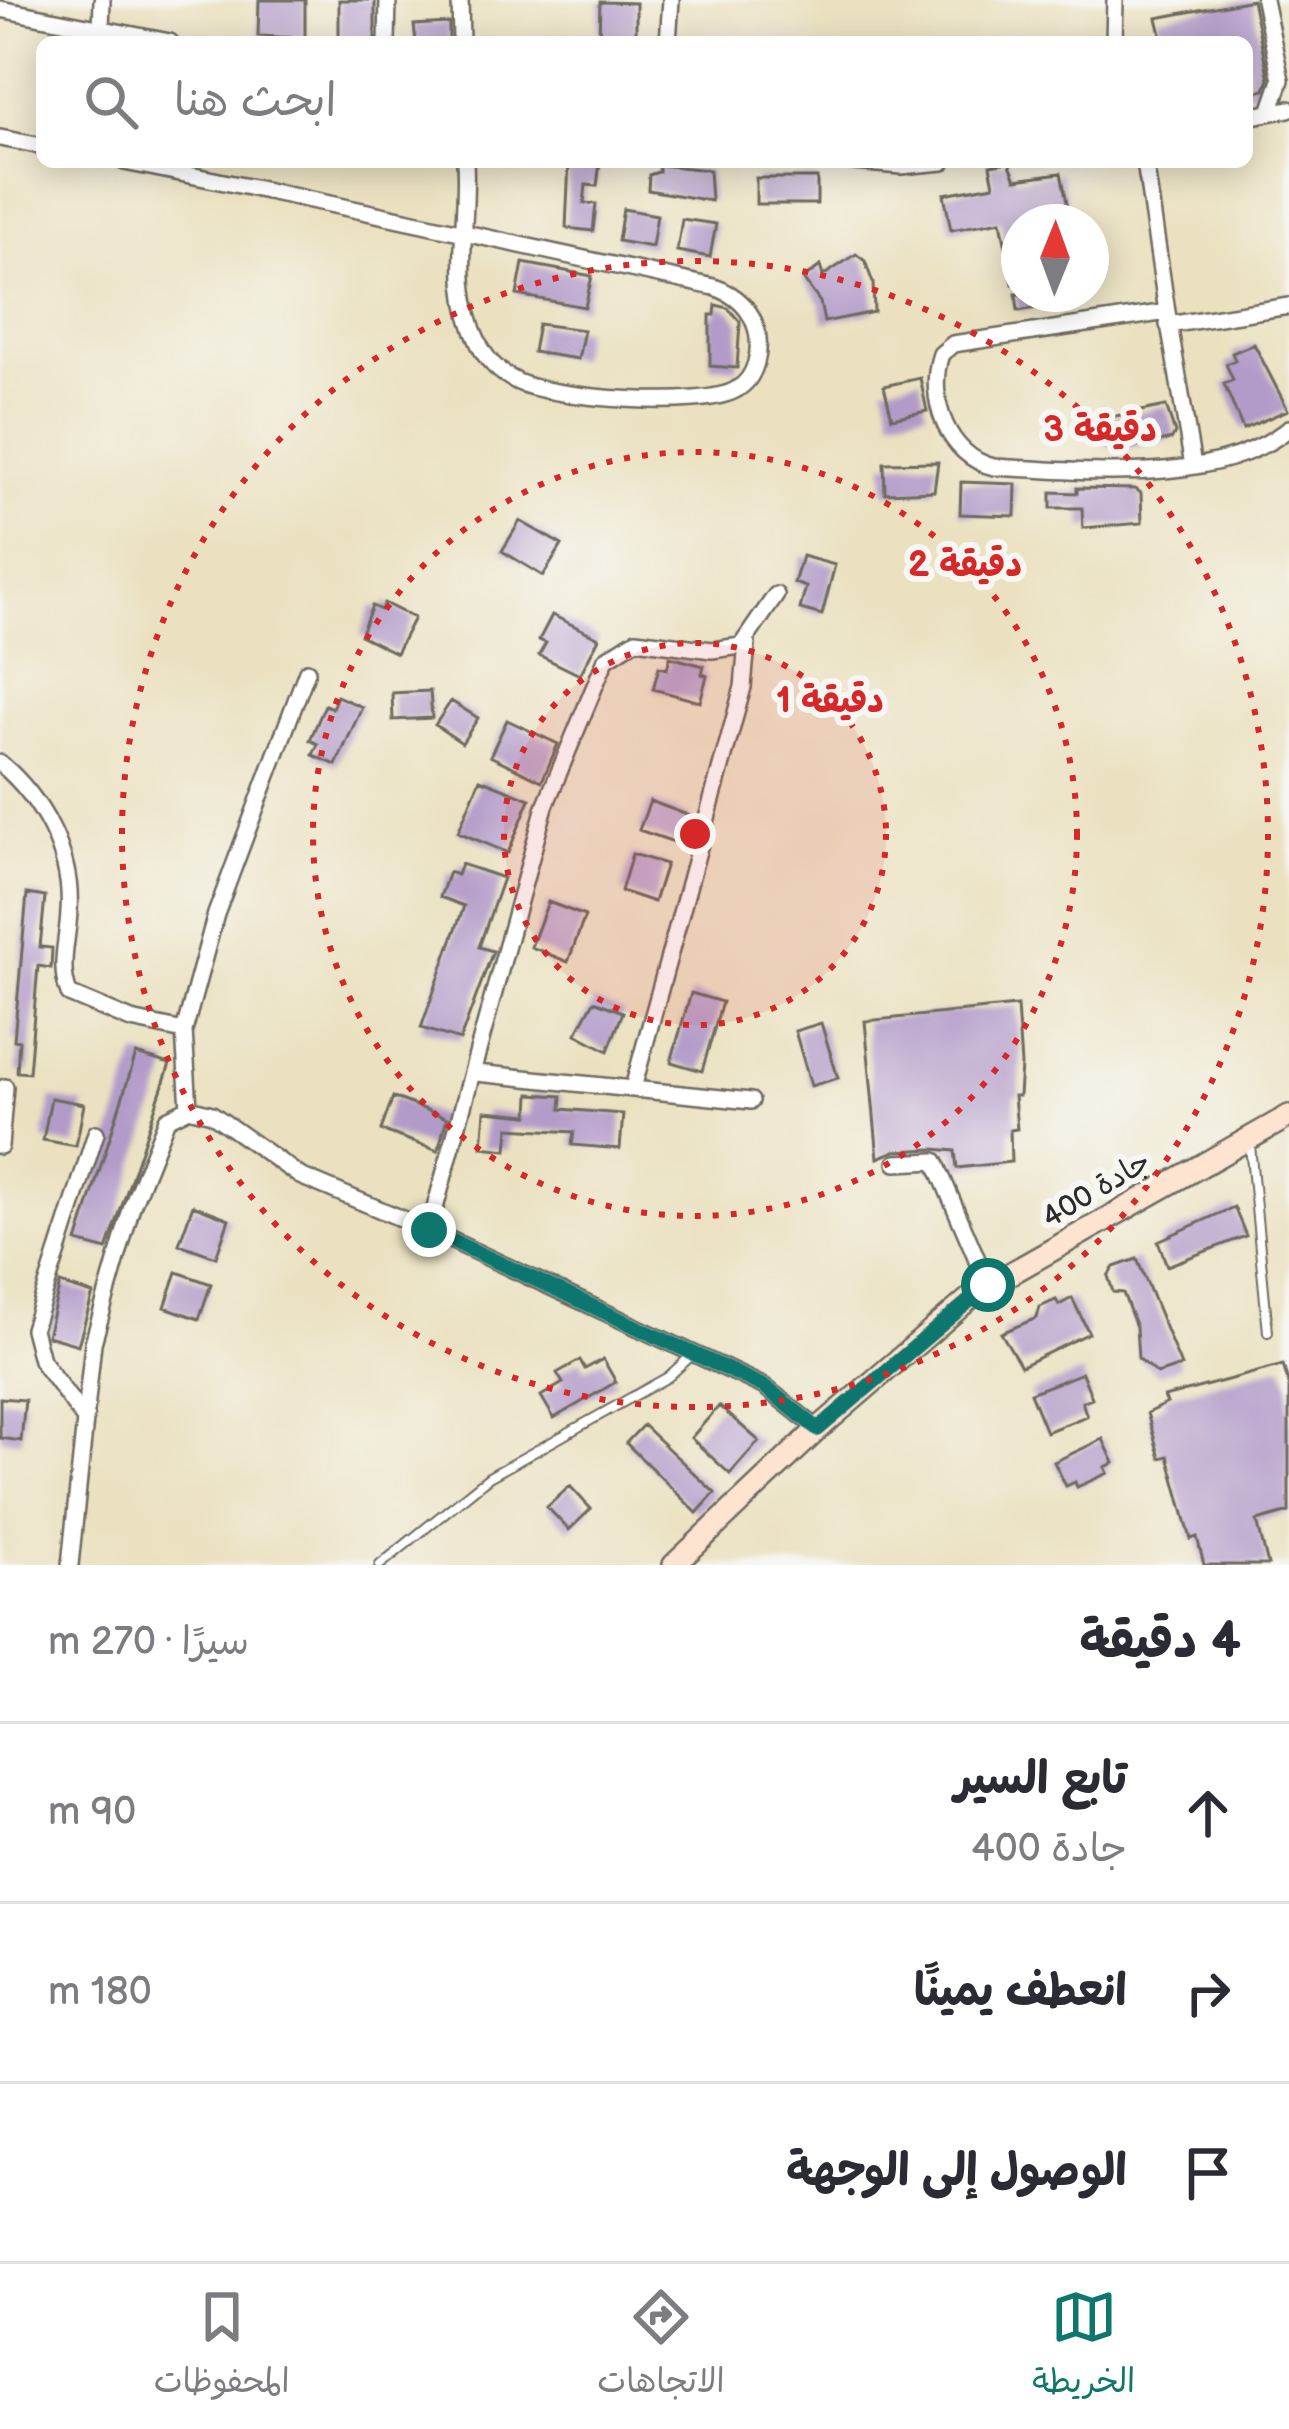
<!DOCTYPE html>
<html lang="ar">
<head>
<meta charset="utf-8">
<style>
	:root { --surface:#fff; --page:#f2f2f3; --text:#2b2b33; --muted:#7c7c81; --line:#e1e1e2; --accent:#0f766e }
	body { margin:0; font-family:"Balsamiq Sans","Playpen Sans Arabic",sans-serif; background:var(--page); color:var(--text); direction:rtl }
	.compass { position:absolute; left:1001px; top:204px; width:108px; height:108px; border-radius:50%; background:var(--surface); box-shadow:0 6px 30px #0003; rotate:1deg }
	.stop { position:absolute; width:36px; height:36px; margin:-27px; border:9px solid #0f766e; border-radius:50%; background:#fff }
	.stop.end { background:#0f766e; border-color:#fff; box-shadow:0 3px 12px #0008 }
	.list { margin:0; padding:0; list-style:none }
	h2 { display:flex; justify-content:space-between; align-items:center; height:156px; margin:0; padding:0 48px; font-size:51px }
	h2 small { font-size:39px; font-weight:400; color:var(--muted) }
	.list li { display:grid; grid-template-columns:78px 1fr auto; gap:36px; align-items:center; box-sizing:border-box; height:180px; padding:0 48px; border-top:3px solid var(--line) }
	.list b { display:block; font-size:45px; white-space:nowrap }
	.list p { margin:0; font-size:39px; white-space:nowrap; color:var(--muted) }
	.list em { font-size:39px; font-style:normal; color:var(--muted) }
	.icon { flex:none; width:66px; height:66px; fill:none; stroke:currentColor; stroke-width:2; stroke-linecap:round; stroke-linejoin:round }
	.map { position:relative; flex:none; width:1289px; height:1565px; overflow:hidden; direction:ltr }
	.search { position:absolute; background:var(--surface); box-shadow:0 6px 30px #0003; left:36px; right:36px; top:36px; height:132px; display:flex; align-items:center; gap:30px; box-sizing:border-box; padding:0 42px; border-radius:18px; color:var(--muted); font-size:45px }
	.sheet { height:696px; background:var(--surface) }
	nav { display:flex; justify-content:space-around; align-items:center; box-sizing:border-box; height:168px; border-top:3px solid var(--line); background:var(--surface); font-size:33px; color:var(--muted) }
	nav a { display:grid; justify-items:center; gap:6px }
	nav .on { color:var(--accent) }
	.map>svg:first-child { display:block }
	.building { fill:#b39bc9 }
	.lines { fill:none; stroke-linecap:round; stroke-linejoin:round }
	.lane-casing { stroke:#6e6b5f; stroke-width:12 }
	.street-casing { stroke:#6e6b5f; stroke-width:20 }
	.secondary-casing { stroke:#6e6b5f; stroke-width:26 }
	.lane { stroke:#fff; stroke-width:8 }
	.street { stroke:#fff; stroke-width:15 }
	.secondary { stroke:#fde4d1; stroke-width:21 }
	.route { stroke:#0f766e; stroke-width:15 }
	.ring { fill:none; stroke:#d62828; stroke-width:6; stroke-dasharray:6 12 }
	.labels { text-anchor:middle; stroke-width:12; stroke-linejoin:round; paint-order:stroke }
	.street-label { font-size:30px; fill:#2b2b2b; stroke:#f6f6f2 }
	.centre { fill:#d62828; stroke:#f6f6f2; stroke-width:6 }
	.ring-label { font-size:36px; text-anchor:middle; font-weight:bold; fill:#d62828; stroke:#f6f6f2; stroke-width:12; stroke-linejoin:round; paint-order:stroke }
</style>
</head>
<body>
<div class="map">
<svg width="1289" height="1565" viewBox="0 0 1289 1565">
	<rect width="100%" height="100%" fill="#f6f6f2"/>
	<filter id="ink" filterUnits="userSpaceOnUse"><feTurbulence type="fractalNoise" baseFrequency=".00833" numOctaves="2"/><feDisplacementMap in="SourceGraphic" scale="24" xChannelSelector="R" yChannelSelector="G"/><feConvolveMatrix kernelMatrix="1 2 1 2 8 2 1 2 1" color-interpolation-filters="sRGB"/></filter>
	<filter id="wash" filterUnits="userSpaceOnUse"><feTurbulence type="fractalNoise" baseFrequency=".004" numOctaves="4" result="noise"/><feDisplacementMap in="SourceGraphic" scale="48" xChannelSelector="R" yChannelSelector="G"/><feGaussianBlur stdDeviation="2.7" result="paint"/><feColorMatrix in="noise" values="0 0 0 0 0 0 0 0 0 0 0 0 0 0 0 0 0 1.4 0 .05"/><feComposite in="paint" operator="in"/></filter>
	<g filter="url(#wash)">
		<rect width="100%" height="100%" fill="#ebe1c0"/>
		<g id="blocks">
			<path class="building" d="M 259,0 L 305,0 L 305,38 L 258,36 Z
				M 339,0 L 375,0 L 375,42 L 339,42 Z
				M 1252,0 L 1269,79 L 1265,90 L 1247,94 L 1247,42 L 1163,42 L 1157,18 Z
				M 600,2 L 636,3 L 636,39 L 599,39 Z
				M 449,23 L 449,42 L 416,42 L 414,25 Z
				M 569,162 L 600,162 L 597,186 L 586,185 L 584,203 L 596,204 L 593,231 L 566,228 Z
				M 1009,162 L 1016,179 L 1061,173 L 1071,222 L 1019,222 L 1019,283 L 1013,284 L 1001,221 L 951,230 L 944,194 L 994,185 L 990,165 Z
				M 659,165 L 709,170 L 711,201 L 648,190 L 649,175 L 659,172 Z
				M 756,178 L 817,178 L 817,204 L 756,204 Z
				M 623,209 L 657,215 L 652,247 L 618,241 Z
				M 682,219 L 716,224 L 710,257 L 677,251 Z
				M 856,254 L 865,261 L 873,283 L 874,312 L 824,322 L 820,302 L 803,279 L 820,266 L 823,276 Z
				M 523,263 L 592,276 L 585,307 L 517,295 Z
				M 1016,294 L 1077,294 L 1078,301 L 1018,311 Z
				M 716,305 L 728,308 L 740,322 L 737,368 L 710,366 L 710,315 L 715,315 Z
				M 538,324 L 584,330 L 578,359 L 533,352 Z
				M 1254,344 L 1288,410 L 1243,429 L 1224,384 L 1233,380 L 1226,364 L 1235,360 L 1232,353 Z
				M 920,378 L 927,411 L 892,418 L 884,386 Z
				M 1166,406 L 1175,433 L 1172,439 L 1121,450 L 1107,446 L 1101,419 Z
				M 938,462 L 934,491 L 885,493 L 884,463 Z
				M 961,482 L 1016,484 L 1015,516 L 960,514 Z
				M 1077,488 L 1135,489 L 1141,493 L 1142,523 L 1083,528 L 1082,508 L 1051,508 L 1051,492 L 1077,493 Z
				M 520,521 L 562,545 L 543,576 L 502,551 Z
				M 802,556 L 835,565 L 822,615 L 800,609 L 806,587 L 794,583 Z
				M 384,603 L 414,618 L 396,653 L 360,635 L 372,606 L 381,610 Z
				M 552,615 L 599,638 L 580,675 L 539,655 L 546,643 L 539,640 Z
				M 670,657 L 704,666 L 702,674 L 707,676 L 700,702 L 653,689 L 659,667 L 667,669 Z
				M 430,691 L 432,718 L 393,720 L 392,693 Z
				M 337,696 L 362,707 L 336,765 L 313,755 L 318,744 L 310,740 L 325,705 L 332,708 Z
				M 451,701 L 478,718 L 462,743 L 435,725 Z
				M 507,720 L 558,744 L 542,781 L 490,756 Z
				M 480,779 L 530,799 L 508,853 L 458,832 Z
				M 650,801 L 690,816 L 680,844 L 639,830 Z
				M 632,854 L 666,864 L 654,902 L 621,891 Z
				M 461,864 L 503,878 L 479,947 L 493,951 L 460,1040 L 421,1028 L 464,906 L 440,897 L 449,872 L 457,875 Z
				M 27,894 L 45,897 L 40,947 L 52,948 L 51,968 L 38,966 L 29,1073 L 17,1072 L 19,1041 L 14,1040 Z
				M 548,902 L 585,916 L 568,962 L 531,947 Z
				M 691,993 L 722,1002 L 702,1071 L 671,1062 Z
				M 594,1001 L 623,1012 L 608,1051 L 576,1034 Z
				M 1017,1006 L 1021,1065 L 1019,1096 L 1014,1096 L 1017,1129 L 1010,1130 L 1011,1162 L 957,1168 L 955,1151 L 934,1149 L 895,1151 L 878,1158 L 865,1021 Z
				M 821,1023 L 838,1078 L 811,1086 L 795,1031 Z
				M 136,1054 L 170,1064 L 107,1250 L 77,1242 Z
				M 530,1094 L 562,1096 L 561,1109 L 623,1114 L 620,1149 L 572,1145 L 574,1132 L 509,1128 L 507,1150 L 482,1147 L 485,1111 L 529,1115 Z
				M 393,1097 L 447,1118 L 438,1151 L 381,1130 Z
				M 51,1098 L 84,1104 L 76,1146 L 43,1140 Z
				M 193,1205 L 229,1219 L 216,1257 L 179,1244 Z
				M 1234,1207 L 1246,1236 L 1167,1266 L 1158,1241 Z
				M 1137,1259 L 1181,1366 L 1157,1374 L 1138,1358 L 1136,1327 L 1123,1293 L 1113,1292 L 1108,1276 L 1114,1267 Z
				M 177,1272 L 211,1284 L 199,1319 L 165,1307 Z
				M 60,1284 L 93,1294 L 78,1345 L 47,1336 Z
				M 1072,1298 L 1089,1333 L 1021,1366 L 1001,1333 L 1037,1318 L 1040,1307 L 1056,1300 L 1059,1305 Z
				M 603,1359 L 616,1382 L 554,1418 L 541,1396 L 563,1383 L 557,1373 L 580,1360 L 585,1369 Z
				M 1283,1365 L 1289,1385 L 1289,1512 L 1257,1521 L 1268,1565 L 1204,1565 L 1197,1537 L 1191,1539 L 1168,1456 L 1160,1458 L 1147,1413 L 1167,1403 L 1164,1397 Z
				M 1082,1373 L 1092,1398 L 1082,1402 L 1087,1416 L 1046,1432 L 1030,1393 Z
				M 0,1398 L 25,1400 L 21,1441 L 0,1438 Z
				M 719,1406 L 759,1441 L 730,1474 L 691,1438 Z
				M 643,1425 L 715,1493 L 697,1513 L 626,1443 Z
				M 1103,1439 L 1114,1463 L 1105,1467 L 1108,1473 L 1077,1487 L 1075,1482 L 1066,1486 L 1054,1462 Z
				M 570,1486 L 591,1509 L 569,1530 L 547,1507 Z"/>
		</g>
	</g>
	<g filter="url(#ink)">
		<use href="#blocks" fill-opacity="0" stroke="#6e6b5f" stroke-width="3"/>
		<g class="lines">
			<defs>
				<path id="lane" d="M 1250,1145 L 1268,1332
					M 380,1565 L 489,1477 L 668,1377 L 692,1355"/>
				<path id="street" d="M 460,0 L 461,42
					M 1264,0 L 1281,80 L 1270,112
					M 0,9 L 170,42
					M 101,29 L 102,0
					M 387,42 L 388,0
					M 668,42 L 671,0
					M 1114,42 L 1115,0
					M 1247,117 L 1289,109
					M 0,138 L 42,146
					M 124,162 C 321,200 517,245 714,287 C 735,294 751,308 757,331 C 761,352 756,378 737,389 C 706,410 552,398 518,382 C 501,374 487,361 479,344 C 450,285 469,225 465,162
					M 854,162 L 901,166 L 943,162
					M 1145,162 L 1167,312 L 953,344 L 941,354 C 926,398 948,457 994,467 C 1082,471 1219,487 1289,428
					M 1167,312 L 1193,466
					M 1168,325 L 1289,306
					M 307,671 L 216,914 L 184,1031 L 189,1108 L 212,1114 L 300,1176 L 429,1230 L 765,1387 L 818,1429
					M 0,763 C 42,798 73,855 69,911 C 68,941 58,965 69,994 L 131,1020 L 184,1031
					M 476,1073 L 751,1101
					M 633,1088 L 743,687 L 747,643
					M 0,1146 L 5,1087
					M 896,1163 L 935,1161 L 988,1285
					M 429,1230 L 545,806 L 606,659 L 636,640 L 712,650 L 741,646 L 776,595
					M 83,1417 L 41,1360 L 33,1329 L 96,1133
					M 70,1565 L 93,1343 L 132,1206 L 167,1119 L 189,1108"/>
				<path id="secondary" d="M 674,1565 L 818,1429 L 976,1293 L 1289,1116"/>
			</defs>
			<use href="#lane" class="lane-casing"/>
			<use href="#street" class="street-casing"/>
			<use href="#secondary" class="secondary-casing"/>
			<use href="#lane" class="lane"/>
			<use href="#street" class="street"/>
			<use href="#secondary" class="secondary"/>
		</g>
	</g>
	<g class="lines" filter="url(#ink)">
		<path class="route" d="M 429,1230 L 765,1387 L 818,1429 L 988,1285"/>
	</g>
	<circle cx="695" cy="834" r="191" fill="#d62828" fill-opacity=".12"/>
	<g class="ring">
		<circle cx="695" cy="834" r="191"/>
		<circle cx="695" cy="834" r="382"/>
		<circle cx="695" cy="834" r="573"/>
	</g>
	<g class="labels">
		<g class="street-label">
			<text transform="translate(1096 1189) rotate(-31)" y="10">جادة 400</text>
		</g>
	</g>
	<circle cx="695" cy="834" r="18" class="centre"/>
	<g class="ring-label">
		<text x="1100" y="441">3 دقيقة</text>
		<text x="965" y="576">2 دقيقة</text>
		<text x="830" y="712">1 دقيقة</text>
	</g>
</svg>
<svg class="compass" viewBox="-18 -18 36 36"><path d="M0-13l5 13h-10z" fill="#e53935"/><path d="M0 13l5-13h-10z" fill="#7c7c81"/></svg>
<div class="stop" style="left:988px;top:1285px"></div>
<div class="stop end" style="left:429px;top:1230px"></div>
<div class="search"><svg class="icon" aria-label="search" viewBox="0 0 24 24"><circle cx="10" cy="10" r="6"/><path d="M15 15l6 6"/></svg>ابحث هنا</div>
</div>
<section class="sheet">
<h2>4 دقيقة<small>سيرًا · 270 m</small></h2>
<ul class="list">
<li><svg class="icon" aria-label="ahead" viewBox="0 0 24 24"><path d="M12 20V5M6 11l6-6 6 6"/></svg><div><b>تابع السير</b><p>جادة 400</p></div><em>90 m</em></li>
<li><svg class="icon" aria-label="right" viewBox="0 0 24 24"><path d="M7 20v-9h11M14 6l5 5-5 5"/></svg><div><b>انعطف يمينًا</b></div><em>180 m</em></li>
<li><svg class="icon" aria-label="arrive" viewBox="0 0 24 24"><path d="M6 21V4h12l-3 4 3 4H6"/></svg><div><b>الوصول إلى الوجهة</b></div></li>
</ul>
</section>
<nav>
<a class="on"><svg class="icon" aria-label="map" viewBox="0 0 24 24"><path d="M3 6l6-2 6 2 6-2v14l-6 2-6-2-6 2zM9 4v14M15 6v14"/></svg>الخريطة</a>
<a><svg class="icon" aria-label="directions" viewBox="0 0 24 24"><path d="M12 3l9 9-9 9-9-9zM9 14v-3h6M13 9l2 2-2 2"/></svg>الاتجاهات</a>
<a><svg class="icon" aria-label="saved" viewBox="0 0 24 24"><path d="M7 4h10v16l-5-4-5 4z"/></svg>المحفوظات</a>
</nav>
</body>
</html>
